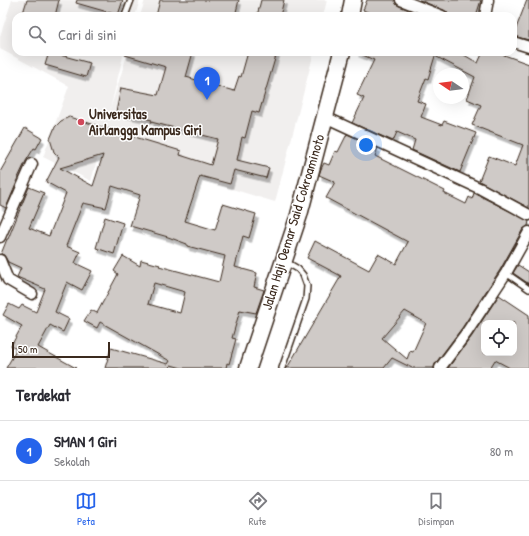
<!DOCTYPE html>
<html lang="id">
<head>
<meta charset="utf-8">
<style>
	:root { --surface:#fff; --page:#f2f2f3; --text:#2b2b33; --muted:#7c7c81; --line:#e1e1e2; --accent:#2563eb }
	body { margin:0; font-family:"Patrick Hand",sans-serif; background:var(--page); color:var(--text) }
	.controls { position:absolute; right:12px; bottom:12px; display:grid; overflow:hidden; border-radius:8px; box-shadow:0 4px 16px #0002 }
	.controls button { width:36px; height:36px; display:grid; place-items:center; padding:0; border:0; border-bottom:1px solid var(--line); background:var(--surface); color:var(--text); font:20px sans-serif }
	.compass { position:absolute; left:433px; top:68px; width:36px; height:36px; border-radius:50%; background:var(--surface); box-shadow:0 4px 16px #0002; rotate:283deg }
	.scale { position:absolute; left:12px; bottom:10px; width:98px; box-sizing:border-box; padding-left:4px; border:2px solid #3b2a1e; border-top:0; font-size:11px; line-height:14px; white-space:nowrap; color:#3b2a1e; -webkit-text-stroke:3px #fff; paint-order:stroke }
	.you { position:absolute; left:366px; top:145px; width:14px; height:14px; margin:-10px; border:3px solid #fff; border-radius:50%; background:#1a73e8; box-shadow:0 0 0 6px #1a73e833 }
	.badge { display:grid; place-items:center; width:26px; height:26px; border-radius:50%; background:var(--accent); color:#fff; font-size:13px; font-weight:700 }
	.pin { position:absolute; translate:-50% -33px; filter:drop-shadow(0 1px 2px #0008) }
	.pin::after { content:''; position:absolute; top:21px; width:14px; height:12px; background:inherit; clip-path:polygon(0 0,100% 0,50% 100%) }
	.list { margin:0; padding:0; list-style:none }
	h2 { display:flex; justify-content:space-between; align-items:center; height:52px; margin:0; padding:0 16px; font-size:17px }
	h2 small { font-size:13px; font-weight:400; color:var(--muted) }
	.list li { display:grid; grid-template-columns:26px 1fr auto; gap:12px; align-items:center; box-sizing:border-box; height:60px; padding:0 16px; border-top:1px solid var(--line) }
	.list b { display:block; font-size:15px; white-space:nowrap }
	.list p { margin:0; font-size:13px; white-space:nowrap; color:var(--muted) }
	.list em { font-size:13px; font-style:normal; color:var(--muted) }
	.icon { flex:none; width:22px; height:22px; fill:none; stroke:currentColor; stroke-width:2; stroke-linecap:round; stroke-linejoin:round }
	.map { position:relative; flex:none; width:529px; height:368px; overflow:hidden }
	.search { position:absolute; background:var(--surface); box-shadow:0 4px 16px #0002; left:12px; right:12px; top:12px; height:44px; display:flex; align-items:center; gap:10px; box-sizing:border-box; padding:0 14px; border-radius:12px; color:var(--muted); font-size:15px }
	.sheet { height:112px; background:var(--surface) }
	nav { display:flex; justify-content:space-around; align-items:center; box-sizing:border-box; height:56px; border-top:1px solid var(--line); background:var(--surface); font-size:11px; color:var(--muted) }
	nav a { display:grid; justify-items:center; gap:2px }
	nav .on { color:var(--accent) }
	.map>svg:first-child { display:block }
	.built { fill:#f1efee }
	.building { fill:#cfcac7; stroke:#3b2a1e; fill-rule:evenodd; filter:url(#shadow) }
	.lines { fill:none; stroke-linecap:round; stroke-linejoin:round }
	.service-casing { stroke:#3b2a1e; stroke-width:8 }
	.minor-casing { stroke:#3b2a1e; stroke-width:13 }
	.primary-casing { stroke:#3b2a1e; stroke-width:19 }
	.service { stroke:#fff; stroke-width:5 }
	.minor { stroke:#fff; stroke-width:10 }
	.primary { stroke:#fff; stroke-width:16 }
	.poi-dot { fill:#d1495b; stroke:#fff; stroke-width:1.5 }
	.labels { text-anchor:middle; stroke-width:3; stroke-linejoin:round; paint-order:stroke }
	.poi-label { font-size:14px; font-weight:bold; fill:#3b2a1e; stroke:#fff; text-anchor:start }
	.street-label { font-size:14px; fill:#3b2a1e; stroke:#fff }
</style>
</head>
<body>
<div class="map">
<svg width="529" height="368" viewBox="0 0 529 368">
	<defs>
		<filter id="shadow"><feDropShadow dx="2.5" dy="4.5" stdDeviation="0" flood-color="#0004"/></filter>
	</defs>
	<rect width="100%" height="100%" fill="#fff"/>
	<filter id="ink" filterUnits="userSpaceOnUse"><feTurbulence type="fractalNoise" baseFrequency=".025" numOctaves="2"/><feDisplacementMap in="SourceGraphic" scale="8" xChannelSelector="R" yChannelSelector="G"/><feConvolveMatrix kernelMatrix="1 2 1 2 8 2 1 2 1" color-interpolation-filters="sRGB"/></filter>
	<g filter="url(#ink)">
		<path class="built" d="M 12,0 L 140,0 L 135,16 L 16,16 L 16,52 L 124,52 L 110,110 L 128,52 L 314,52 L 275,202 L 100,149 L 91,181 L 43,157 L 69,86 L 0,49 L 0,36 Z
			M 145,0 L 327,0 L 323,16 L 140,16 Z"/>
		<path class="building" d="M 27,0 L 59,0 L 55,16 L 22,16 Z
			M 77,0 L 123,0 L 118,15 L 76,3 Z
			M 160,0 L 239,0 L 235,16 L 156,16 Z
			M 261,0 L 284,0 L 280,16 L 257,16 Z
			M 367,0 L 395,0 L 396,4 L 399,6 L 424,16 L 377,16 L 363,10 Z
			M 419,0 L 481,0 L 476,16 L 448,16 L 447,12 L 444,10 Z
			M 527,0 L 529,0 L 529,40 L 513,36 Z
			M 49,52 L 90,63 L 86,77 L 45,65 Z
			M 125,52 L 193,52 L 186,77 L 234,91 L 239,76 L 241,77 L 248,52 L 277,52 L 259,113 L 252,111 L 245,138 L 242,137 L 237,160 L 269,168 L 266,178 L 234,170 L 230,184 L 200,176 L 185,221 L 215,230 L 223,204 L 256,214 L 249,238 L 243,236 L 235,267 L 257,273 L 254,287 L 264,290 L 256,313 L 240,310 L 232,338 L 236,339 L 229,364 L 227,363 L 226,368 L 182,368 L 171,365 L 170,368 L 105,368 L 111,348 L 168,364 L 170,361 L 100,322 L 97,328 L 84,321 L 91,310 L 97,313 L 118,274 L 114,271 L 123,256 L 140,266 L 141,260 L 160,265 L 159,266 L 219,282 L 225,256 L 187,246 L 187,244 L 168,237 L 130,226 L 140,195 L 112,186 L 106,208 L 83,203 L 66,246 L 80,252 L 75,263 L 92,271 L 82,290 L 67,282 L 55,312 L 69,319 L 63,332 L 50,325 L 38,347 L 76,368 L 6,368 L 17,349 L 11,346 L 22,326 L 3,315 L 9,304 L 19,309 L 22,305 L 36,312 L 45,289 L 17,277 L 21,268 L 8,262 L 4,255 L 1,254 L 7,239 L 8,239 L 29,187 L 44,193 L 29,228 L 49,236 L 66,193 L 46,182 L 59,157 L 54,152 L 50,139 L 55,127 L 61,121 L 69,117 L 181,151 L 180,155 L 211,165 L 218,139 L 151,122 L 152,120 L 116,112 L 121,88 L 158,95 L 166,67 L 125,55 ZM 103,155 L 93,186 L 60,168 ZM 154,283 L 185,292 L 180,313 L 148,304 Z
			M 356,52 L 459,52 L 478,63 L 483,52 L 496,52 L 529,64 L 529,208 L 479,181 L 489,156 L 515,166 L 523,145 L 472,125 L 481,105 L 467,99 L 475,77 L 435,56 L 428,79 L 426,78 L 417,101 L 426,104 L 421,117 L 442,125 L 444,121 L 476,133 L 460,172 L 412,150 L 415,140 L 397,132 L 393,141 L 352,123 L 364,98 L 357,95 L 374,60 Z
			M 25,128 L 42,138 L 36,149 L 34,148 L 26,161 L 16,182 L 17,182 L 6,208 L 0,205 L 0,172 Z
			M 347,134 L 378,148 L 375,156 L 445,191 L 444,193 L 466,204 L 469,197 L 472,199 L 474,193 L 529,221 L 528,226 L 523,229 L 500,270 L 462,328 L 435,364 L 434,368 L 412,368 L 392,358 L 384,368 L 287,368 L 341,276 L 307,258 L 315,241 L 369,270 L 378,254 L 396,264 L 408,242 L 326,198 L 335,182 L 319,175 L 321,169 L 324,163 L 329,165 L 335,151 L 338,152 ZM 405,311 L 426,323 L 413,352 L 410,351 L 407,359 L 382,338 Z
			M 105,217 L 123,223 L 114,254 L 96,248 Z
			M 518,265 L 529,272 L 529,284 L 513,273 Z
			M 499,295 L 529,315 L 529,368 L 510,368 L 495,360 L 490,368 L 448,368 L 472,336 ZM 484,323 L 514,323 L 514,353 L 484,353 Z"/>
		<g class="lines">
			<defs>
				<path id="service" d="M 125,16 L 131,0
					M 506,273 L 529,289
					M 282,368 L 306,299 L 307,286 L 303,275 L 298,269 L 286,262"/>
				<path id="minor" d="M 401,0 L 442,16
					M 485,16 L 488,0
					M 513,42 L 529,47
					M 325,117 L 481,189 L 529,215
					M 0,237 L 32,164
					M 0,260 L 8,280 L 32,294
					M 440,368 L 467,332 L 506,273 L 529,232"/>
				<path id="primary" d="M 350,16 L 353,0
					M 248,368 L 299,215 L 342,52"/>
			</defs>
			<use href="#service" class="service-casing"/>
			<use href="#minor" class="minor-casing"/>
			<use href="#primary" class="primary-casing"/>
			<use href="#service" class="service"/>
			<use href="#minor" class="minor"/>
			<use href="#primary" class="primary"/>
		</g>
	</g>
	<circle class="poi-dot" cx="81" cy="122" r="4"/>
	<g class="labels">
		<g class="poi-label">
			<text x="89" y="119">Universitas<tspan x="89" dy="16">Airlangga Kampus Giri</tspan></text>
		</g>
		<g class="street-label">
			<text transform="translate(293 222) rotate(-73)" y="5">Jalan Haji Oemar Said Cokroaminoto</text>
		</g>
	</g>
</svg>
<div class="controls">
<button><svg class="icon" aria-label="locate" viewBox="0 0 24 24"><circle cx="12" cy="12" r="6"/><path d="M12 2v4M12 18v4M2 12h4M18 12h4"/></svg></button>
</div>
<svg class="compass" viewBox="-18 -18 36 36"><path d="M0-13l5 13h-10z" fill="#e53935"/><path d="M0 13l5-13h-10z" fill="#7c7c81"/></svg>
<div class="scale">50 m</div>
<div class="you"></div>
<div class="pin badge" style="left:207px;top:100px">1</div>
<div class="search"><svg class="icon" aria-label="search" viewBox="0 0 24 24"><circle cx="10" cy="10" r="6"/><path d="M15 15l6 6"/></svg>Cari di sini</div>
</div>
<section class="sheet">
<h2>Terdekat<small></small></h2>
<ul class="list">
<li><span class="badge">1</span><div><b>SMAN 1 Giri</b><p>Sekolah</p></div><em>80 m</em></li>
</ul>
</section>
<nav>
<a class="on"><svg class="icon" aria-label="map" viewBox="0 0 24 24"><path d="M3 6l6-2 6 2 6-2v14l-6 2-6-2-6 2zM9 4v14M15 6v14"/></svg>Peta</a>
<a><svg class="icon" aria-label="directions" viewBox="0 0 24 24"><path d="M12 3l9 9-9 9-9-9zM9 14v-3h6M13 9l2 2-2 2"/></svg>Rute</a>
<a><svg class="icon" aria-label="saved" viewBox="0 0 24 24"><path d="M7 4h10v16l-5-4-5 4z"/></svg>Disimpan</a>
</nav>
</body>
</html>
